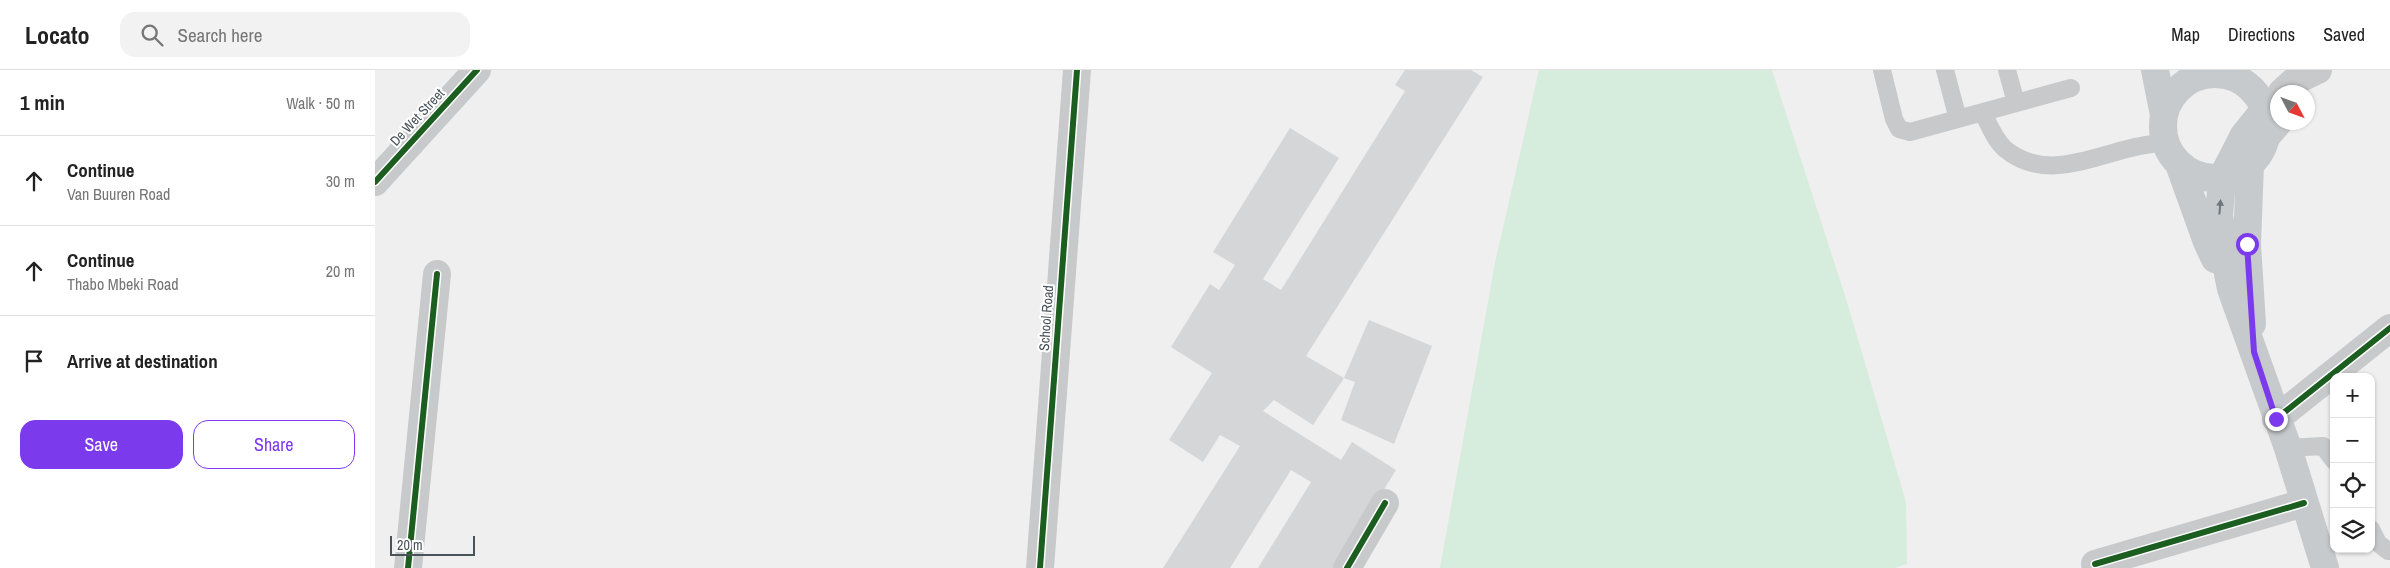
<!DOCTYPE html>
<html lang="en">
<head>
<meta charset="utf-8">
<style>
	:root { --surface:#fff; --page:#f2f2f2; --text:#222; --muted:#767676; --line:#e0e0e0; --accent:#7c3aed }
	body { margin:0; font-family:"Archivo Narrow",sans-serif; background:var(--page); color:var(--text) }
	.controls { position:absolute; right:15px; bottom:15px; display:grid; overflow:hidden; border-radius:10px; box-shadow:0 1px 4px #0004 }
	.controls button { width:45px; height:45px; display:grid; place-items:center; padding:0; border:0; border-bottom:1px solid var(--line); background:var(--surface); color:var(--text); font:25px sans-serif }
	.compass { position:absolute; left:1895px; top:15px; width:45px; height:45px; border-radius:50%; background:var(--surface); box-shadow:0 1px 4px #0004; rotate:131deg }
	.scale { position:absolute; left:15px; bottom:12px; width:85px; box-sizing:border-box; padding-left:5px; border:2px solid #485259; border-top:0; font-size:14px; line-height:18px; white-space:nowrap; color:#485259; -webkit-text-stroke:4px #fff; paint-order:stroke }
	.stop { position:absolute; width:15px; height:15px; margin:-11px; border:4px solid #7c3aed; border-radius:50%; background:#fff }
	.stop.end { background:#7c3aed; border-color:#fff; box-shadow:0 1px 5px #0008 }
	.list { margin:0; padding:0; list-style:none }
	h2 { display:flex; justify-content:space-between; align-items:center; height:65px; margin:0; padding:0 20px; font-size:21px }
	h2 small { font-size:16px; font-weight:400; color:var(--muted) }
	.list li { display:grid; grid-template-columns:32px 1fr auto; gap:15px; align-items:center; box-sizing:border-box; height:90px; padding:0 20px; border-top:1px solid var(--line) }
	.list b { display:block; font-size:19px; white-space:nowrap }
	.list p { margin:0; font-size:16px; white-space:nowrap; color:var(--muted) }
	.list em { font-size:16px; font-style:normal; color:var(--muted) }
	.actions { display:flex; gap:10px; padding:15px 20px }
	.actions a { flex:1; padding:11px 0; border:1px solid var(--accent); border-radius:15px; text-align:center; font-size:18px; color:var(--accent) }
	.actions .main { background:var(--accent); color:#fff }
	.icon { flex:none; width:28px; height:28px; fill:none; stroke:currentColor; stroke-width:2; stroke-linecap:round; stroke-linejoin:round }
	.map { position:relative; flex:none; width:2015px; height:498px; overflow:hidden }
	header { display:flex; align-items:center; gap:30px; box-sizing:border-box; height:70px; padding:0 25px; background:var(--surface); border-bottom:1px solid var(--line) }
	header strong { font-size:24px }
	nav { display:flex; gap:28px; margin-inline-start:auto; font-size:18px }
	.search { width:350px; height:45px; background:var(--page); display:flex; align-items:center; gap:12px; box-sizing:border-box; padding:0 18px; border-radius:15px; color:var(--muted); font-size:19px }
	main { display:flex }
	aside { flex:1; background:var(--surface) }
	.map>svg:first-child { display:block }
	.green { fill:#d6ecdc }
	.building { fill:#d5d6d8 }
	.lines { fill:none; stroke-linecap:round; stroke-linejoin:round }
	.lane { stroke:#c7c9ca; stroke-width:18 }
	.street { stroke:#c7c9ca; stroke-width:28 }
	.secondary { stroke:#c7cacc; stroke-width:28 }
	.cycleway-casing { stroke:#fff; stroke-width:9 }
	.cycleway { stroke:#1b5e20; stroke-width:6 }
	.oneway { fill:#6e767c }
	.route { stroke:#7c3aed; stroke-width:6 }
	.labels { text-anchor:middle; stroke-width:4; stroke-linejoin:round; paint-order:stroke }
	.street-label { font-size:14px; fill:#485259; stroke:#fff }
</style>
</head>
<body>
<header>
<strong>Locato</strong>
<div class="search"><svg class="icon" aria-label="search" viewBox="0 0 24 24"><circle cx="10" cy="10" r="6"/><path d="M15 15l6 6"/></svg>Search here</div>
<nav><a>Map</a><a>Directions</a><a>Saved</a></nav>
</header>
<main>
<aside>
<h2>1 min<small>Walk · 50 m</small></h2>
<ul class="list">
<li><svg class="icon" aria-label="ahead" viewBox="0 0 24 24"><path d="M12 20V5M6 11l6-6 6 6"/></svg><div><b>Continue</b><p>Van Buuren Road</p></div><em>30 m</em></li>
<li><svg class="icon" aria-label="ahead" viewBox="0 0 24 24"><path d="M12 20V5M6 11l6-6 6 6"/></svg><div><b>Continue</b><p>Thabo Mbeki Road</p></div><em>20 m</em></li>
<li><svg class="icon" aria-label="arrive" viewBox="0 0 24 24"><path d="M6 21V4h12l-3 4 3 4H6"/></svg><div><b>Arrive at destination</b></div></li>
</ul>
<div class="actions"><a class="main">Save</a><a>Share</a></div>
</aside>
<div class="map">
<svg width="2015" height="498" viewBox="0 0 2015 498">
	<rect width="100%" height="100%" fill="#efefef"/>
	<path class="green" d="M 1164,0 L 1397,0 L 1472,232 L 1531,432 L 1532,494 L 1520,498 L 1065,498 L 1120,193 Z"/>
	<path class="building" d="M 1030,0 L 1096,0 L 1108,7 L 931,286 L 969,308 L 938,355 L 899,330 L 888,341 L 966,390 L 977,372 L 1021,400 L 960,498 L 883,498 L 936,412 L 916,400 L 855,498 L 788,498 L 865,376 L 845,365 L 828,392 L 794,370 L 837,303 L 796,277 L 835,214 L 844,220 L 860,195 L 838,182 L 915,58 L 964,88 L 888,209 L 906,220 L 1030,21 L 1020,15 Z
		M 994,250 L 1057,276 L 1019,374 L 966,350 L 980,312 L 969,308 Z"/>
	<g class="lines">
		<path class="lane" d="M 1507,0 L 1519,49 L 1524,59 L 1535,62 L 1696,18
			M 1570,0 L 1583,49
			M 1632,0 L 1641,33
			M 1608,43 C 1614,55 1620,70 1630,79 C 1669,111 1714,88 1756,78 C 1767,75 1779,74 1790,72
			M 1913,378 L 1948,376 L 1959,391
			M 1996,459 L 2003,473 L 2013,481 L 2015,481"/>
		<path class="street" d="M 1907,22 L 1918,12 L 1943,0
			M 1890,68 L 1904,52
			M 0,112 L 102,0
			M 1901,349 L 2015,258
			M 1720,494 L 1929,433
			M 33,498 L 62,204
			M 665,498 L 702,0
			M 972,498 L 1010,433"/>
		<path class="secondary" d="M 1780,0 L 1789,45
			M1788 56a52 52 0 1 1 104 0a52 52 0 1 1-104 0Z
			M 1890,39 L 1869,65 L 1847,108 L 1844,145 L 1850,189 L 1856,219 L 1913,378 L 1950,498
			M 1804,94 L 1832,172 L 1840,189
			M 1875,94 L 1872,174 L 1877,254"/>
		<defs>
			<path id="cycleway" d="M 0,112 L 102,0
				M 1901,349 L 2015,258
				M 1720,494 L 1929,433
				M 33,498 L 62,204
				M 665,498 L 702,0
				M 972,498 L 1010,433"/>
		</defs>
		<use href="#cycleway" class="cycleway-casing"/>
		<use href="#cycleway" class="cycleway"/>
	</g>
	<defs><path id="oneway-solid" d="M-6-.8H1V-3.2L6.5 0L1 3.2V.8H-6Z" transform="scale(1.25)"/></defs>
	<use class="oneway" href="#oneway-solid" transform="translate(1845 137) rotate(-85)"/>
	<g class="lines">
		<path class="route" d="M 1872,174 L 1879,282 L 1901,349"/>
	</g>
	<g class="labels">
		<g class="street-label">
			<text transform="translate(42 47) rotate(-47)" y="5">De Wet Street</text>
			<text transform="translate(671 248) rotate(-86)" y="5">School Road</text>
		</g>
	</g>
</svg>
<div class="controls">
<button>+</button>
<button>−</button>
<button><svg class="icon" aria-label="locate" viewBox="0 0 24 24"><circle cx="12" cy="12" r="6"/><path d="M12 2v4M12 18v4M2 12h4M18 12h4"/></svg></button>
<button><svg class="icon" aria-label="layers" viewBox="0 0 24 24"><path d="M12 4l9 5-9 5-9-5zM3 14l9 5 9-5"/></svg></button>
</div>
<svg class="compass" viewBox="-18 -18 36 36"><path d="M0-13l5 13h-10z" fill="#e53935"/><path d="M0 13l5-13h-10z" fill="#767676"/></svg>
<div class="scale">20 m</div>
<div class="stop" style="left:1872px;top:174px"></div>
<div class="stop end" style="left:1901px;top:349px"></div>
</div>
</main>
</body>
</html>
